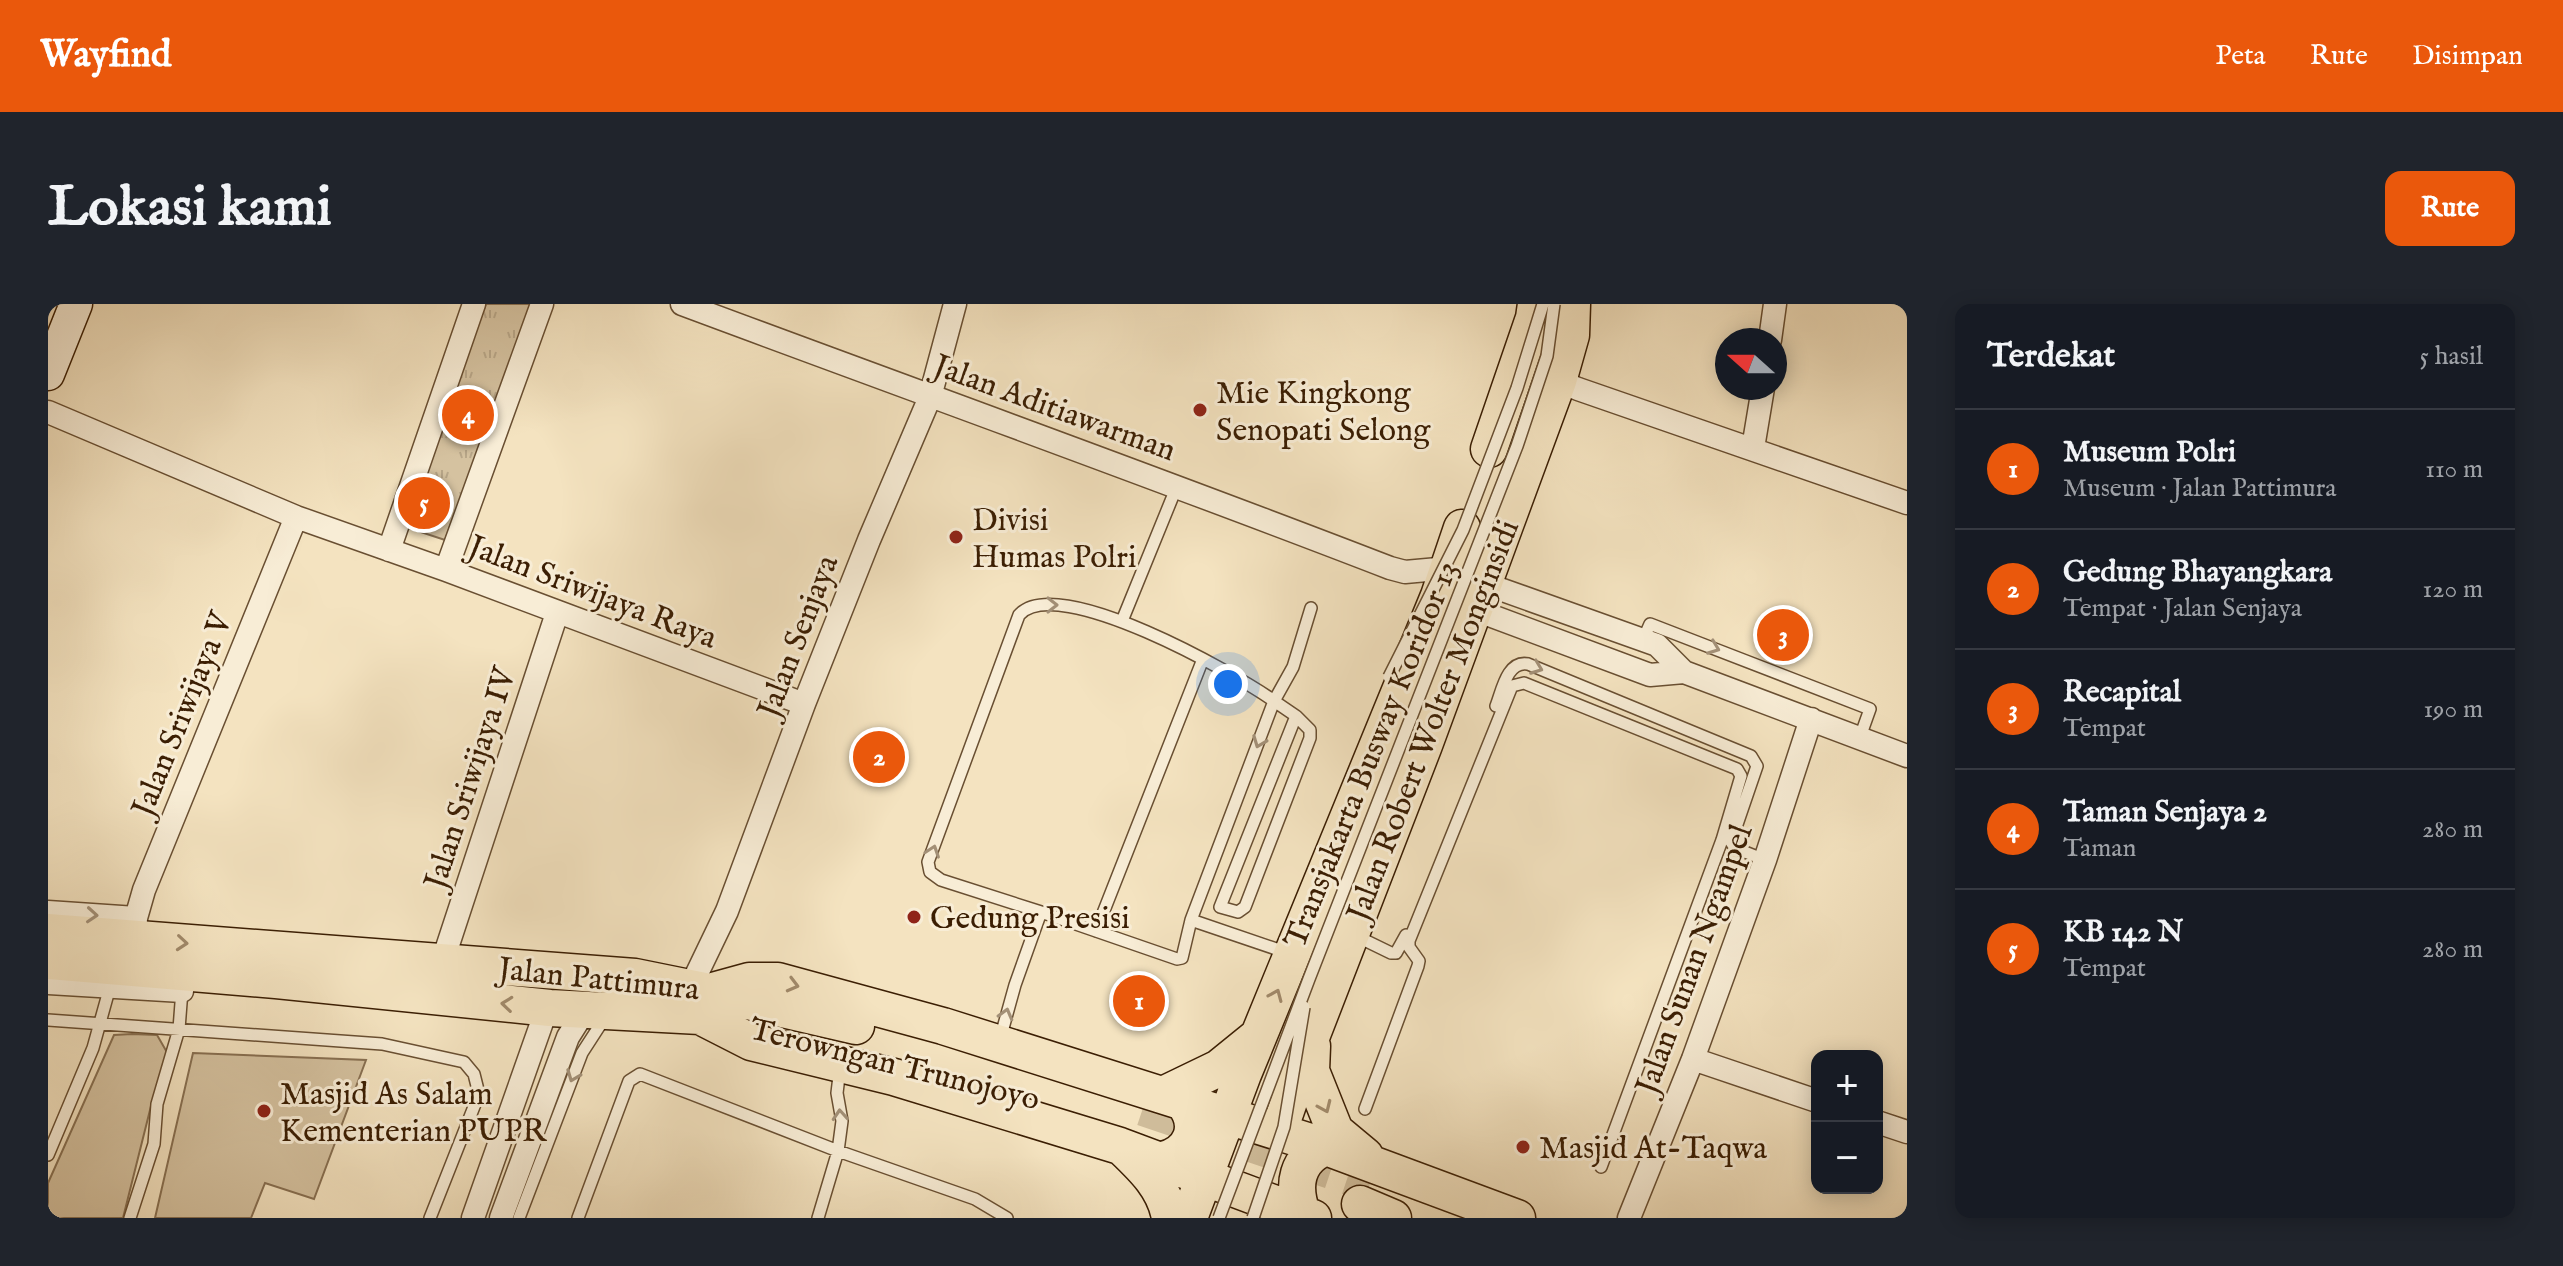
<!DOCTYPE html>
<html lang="id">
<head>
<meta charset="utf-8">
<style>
	:root { --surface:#171b24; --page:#20242c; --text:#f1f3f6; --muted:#9ea1a6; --line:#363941; --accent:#ea580c }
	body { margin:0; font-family:"IM FELL English",serif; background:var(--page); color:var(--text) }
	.controls { position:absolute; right:24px; bottom:24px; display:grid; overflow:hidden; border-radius:16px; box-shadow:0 4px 20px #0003 }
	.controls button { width:72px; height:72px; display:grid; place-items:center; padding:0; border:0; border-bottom:2px solid var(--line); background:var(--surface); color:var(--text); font:40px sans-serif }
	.compass { position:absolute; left:1667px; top:24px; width:72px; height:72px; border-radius:50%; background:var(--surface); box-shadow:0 4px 20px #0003; rotate:291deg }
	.you { position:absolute; left:1180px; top:380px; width:28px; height:28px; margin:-20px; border:6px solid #fff; border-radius:50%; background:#1a73e8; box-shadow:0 0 0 12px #1a73e833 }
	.badge { display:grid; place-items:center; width:52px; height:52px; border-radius:50%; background:var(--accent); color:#fff; font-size:26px; font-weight:700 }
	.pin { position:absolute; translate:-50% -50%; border:4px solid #fff; box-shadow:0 2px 8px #0006 }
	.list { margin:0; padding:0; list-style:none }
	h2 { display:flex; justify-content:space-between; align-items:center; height:104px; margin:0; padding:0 32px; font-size:34px }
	h2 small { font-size:26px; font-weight:400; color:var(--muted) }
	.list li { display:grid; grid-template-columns:52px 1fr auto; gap:24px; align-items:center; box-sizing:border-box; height:120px; padding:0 32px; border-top:2px solid var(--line) }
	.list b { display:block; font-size:30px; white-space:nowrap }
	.list p { margin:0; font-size:26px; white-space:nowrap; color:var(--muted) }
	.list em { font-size:26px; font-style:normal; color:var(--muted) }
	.map { position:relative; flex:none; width:1859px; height:914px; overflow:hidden; border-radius:16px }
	header { display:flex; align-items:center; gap:48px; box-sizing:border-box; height:112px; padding:0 40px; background:var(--accent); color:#fff }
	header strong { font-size:38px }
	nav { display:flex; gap:44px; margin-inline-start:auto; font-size:28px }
	.intro { display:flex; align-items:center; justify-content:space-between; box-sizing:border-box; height:192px; padding:0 48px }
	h1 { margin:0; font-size:56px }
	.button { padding:20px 36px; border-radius:16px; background:var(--accent); color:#fff; font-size:28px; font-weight:700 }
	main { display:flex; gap:48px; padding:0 48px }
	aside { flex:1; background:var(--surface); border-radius:16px; box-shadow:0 4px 20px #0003 }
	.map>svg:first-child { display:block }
	.grass { fill:url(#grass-tufts); stroke:#887052; stroke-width:2 }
	.garden { fill:#d5c2a0; stroke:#887052; stroke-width:2 }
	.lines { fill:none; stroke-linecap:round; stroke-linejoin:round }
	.primary-tunnel { stroke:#cfbc9a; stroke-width:36; stroke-dasharray:36 18; stroke-linecap:butt }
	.lane-casing { stroke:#694f32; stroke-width:14 }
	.street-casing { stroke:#694f32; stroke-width:25 }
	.secondary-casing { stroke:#3b1e03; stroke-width:35 }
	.primary-casing { stroke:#3b1e03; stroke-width:39 }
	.lane { stroke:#f8edd6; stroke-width:11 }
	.street { stroke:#f8edd6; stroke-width:22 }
	.secondary { stroke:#f8edd6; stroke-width:32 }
	.primary { stroke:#f4e3c0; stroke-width:36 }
	.lane-bridge-casing { stroke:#694f32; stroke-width:14; stroke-linecap:butt }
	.lane-bridge { stroke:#f8edd6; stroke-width:11 }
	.oneway { stroke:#a39077 }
	.oneway2 { stroke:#a18a6b }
	.poi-dot { fill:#8f2418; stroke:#f8edd6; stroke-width:3 }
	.labels { text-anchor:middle; stroke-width:6; stroke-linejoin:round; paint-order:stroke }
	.poi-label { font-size:32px; fill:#3b1e03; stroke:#f8edd6; text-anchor:start }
	.street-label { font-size:32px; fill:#3b1e03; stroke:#f8edd6 }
</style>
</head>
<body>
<header>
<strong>Wayfind</strong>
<nav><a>Peta</a><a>Rute</a><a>Disimpan</a></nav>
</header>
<div class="intro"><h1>Lokasi kami</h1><a class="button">Rute</a></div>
<main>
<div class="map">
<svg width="1859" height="914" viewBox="0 0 1859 914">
	<defs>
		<pattern id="grass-tufts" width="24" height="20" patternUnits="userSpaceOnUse" patternTransform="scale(2)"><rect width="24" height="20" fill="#d5c2a0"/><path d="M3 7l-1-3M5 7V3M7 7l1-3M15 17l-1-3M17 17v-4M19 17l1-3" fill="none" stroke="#b8a688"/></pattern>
	</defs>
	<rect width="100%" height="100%" fill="#f4e3c0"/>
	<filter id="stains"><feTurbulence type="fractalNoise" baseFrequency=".0025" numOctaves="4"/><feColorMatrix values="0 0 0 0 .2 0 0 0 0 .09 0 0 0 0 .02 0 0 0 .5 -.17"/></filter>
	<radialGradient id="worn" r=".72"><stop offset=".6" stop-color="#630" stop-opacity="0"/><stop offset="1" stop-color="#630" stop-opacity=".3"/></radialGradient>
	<path class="grass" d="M 438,0 L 487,0 L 397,236 L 351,221 Z"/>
	<path class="garden" d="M 84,730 L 109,731 L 120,750 L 103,802 L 75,914 L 0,914 L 0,879 L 66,731 Z
		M 145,749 L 318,756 L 266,895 L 217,879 L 203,914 L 107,914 Z"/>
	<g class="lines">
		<path class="primary-tunnel" d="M 1095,804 L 1322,880"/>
		<defs>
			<path id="lane" d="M 1074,317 L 1129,182
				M 1595,336 L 1602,320 L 1822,405 L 1812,433
				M 1448,402 C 1454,387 1459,356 1480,360 L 1703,452 L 1709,462 L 1683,538 L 1687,544 L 1717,556
				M 1248,412 L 1172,603 L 1190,608 L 1197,603 L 1262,434 L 1262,426 L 1248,412 L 1226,397 L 1245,363 L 1263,304
				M 993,608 L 1129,655 L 1134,654 L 1143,616
				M 1048,627 L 1155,355
				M 1306,631 L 1343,649 L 1348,649 L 1358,631
				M 0,716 L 334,740 L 416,758 L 426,770 L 431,790 L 382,914
				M 952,735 L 967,681 L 993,608 L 893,576 L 882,568 L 880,558 L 971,311 C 1009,268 1188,370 1226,397 L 1143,616 L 1240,649
				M 1317,805 L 1370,662 L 1371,657 L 1361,643 L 1361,637 L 1464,382 L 1476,379 L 1689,465 L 1693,472 L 1674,536 L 1553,863
				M 0,851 L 45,744 L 63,679
				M 82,914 L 106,840 L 109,800 L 131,725 L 134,686
				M 471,914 L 534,749 L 556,715
				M 530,914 L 581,777 L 592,770 L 790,847 L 927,895 L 959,914
				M 770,914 L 790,847 L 794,817 L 789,789 L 792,764"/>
			<path id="street" d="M 634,0 C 870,88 1107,173 1342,264 L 1357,268 L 1401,264 L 1449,284 L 1595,336 L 1609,341 L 1636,368 L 1859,452
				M 1722,36 L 1727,0
				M 1504,70 L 1510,77 L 1530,85 L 1859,199
				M 0,108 L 248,213 L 398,266 L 756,400
				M 1705,144 L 1715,84
				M 341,246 L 426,0
				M 398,266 L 494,0
				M 1417,302 L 1602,371 L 1636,368
				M 0,608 L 88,614
				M 87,635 L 88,614 L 96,586 L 248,213
				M 394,659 L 509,309
				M 0,679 L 134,687
				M 642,684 L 679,607 L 756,400 L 821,236 L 882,93 L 907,0
				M 1645,755 L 1769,797
				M 1829,818 L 1859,828
				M 425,914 L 499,704
				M 453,914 L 520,733 L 537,706
				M 1581,914 L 1645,755 L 1717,556 L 1763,415"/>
			<path id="secondary" d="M 0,70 L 28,0"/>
			<path id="primary" d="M 1441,145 L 1486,14 L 1488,0
				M 0,628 L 587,673 L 661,688 L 701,677 L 730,677 L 895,722 L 1278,843 L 1469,914
				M 0,657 L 228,676 L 502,704 L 652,712 L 703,738 L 846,773 L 1072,842 L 1265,914
				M 674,691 L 808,722
				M 1264,742 L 1263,767 L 1287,827 L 1317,852
				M 1115,791 L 1171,764 L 1208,734
				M 1235,815 L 1265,728 L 1376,441 L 1510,77 L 1523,31 L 1524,0
				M 1075,844 C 1096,864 1117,884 1122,914
				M 1115,856 C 1143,849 1155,822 1135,798
				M 1312,900 L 1345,914
				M 1254,909 C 1244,881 1248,854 1278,843
				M 1141,914 L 1195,770 L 1391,292 L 1414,224"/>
		</defs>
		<use href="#lane" class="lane-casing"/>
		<use href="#street" class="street-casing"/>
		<use href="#secondary" class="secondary-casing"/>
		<use href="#primary" class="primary-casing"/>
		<use href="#lane" class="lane"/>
		<use href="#street" class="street"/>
		<use href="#secondary" class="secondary"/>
		<use href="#primary" class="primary"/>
		<defs>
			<path id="lane-bridge" d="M 1341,373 L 1415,226 L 1469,84 L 1495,0
				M 1171,914 L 1261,675 L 1469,142 L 1499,52 L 1506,0
				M 1205,914 L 1236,823 L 1256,703"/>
		</defs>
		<use href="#lane-bridge" class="lane-bridge-casing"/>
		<use href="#lane-bridge" class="lane-bridge"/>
	</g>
	<defs><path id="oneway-chevron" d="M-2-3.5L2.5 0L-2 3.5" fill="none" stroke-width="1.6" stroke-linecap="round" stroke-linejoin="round" transform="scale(2)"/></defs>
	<g class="oneway">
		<use href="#oneway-chevron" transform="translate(1004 301)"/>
		<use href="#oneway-chevron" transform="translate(1666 344) rotate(21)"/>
		<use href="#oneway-chevron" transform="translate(1489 364) rotate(21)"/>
		<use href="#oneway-chevron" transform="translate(1211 438) rotate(111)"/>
		<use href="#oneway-chevron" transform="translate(885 547) rotate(-71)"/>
		<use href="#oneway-chevron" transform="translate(44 611) rotate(4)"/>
		<use href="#oneway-chevron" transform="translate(958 710) rotate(-75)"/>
		<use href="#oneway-chevron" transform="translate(525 772) rotate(111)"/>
		<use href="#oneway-chevron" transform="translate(792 811) rotate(-94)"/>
	</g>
	<g class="oneway2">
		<use href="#oneway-chevron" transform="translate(134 639) rotate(5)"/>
		<use href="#oneway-chevron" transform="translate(745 681) rotate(15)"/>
		<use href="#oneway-chevron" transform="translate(1228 691) rotate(-67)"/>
		<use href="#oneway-chevron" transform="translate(459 700) rotate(-174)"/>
		<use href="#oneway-chevron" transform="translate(1277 803) rotate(66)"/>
	</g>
	<g class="poi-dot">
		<circle cx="1152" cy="106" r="8"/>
		<circle cx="908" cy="233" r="8"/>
		<circle cx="866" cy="613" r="8"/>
		<circle cx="216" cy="807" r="8"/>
		<circle cx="1475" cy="843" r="8"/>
	</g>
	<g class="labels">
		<g class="poi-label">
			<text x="1168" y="99">Mie Kingkong<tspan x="1168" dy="37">Senopati Selong</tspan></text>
			<text x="924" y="226">Divisi<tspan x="924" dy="37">Humas Polri</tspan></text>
			<text x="882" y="624">Gedung Presisi</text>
			<text x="232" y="800">Masjid As Salam<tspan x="232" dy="37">Kementerian PUPR</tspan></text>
			<text x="1491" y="854">Masjid At-Taqwa</text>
		</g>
		<g class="street-label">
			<text transform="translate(1007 103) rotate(20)" y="11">Jalan Aditiawarman</text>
			<text transform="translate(545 287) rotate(21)" y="11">Jalan Sriwijaya Raya</text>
			<text transform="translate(749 332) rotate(-69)" y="11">Jalan Senjaya</text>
			<text transform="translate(133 410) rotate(-68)" y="11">Jalan Sriwijaya V</text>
			<text transform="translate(1384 416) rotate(-69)" y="11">Jalan Robert Wolter Monginsidi</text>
			<text transform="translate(1322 450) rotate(-68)" y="11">Transjakarta Busway Koridor 13</text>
			<text transform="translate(421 474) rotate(-72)" y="11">Jalan Sriwijaya IV</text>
			<text transform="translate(1645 655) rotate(-70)" y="11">Jalan Sunan Ngampel</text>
			<text transform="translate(551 674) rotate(6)" y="11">Jalan Pattimura</text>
			<text transform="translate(847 759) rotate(14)" y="11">Terowngan Trunojoyo</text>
		</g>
	</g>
	<rect width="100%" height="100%" filter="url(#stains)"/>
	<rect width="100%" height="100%" fill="url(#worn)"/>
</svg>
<div class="controls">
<button>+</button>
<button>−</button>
</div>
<svg class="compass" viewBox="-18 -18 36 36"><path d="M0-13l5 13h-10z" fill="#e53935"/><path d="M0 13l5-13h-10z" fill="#9ea1a6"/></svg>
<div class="you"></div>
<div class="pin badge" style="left:1091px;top:697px">1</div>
<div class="pin badge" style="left:831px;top:453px">2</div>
<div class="pin badge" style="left:1735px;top:331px">3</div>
<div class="pin badge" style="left:420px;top:111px">4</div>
<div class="pin badge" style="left:376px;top:199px">5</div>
</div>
<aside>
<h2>Terdekat<small>5 hasil</small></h2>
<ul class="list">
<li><span class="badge">1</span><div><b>Museum Polri</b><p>Museum · Jalan Pattimura</p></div><em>110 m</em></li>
<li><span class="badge">2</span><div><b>Gedung Bhayangkara</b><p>Tempat · Jalan Senjaya</p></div><em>120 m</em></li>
<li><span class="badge">3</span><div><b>Recapital</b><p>Tempat</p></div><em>190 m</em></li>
<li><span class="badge">4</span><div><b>Taman Senjaya 2</b><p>Taman</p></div><em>280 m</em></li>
<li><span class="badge">5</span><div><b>KB 142 N</b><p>Tempat</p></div><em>280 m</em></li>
</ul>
</aside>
</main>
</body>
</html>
